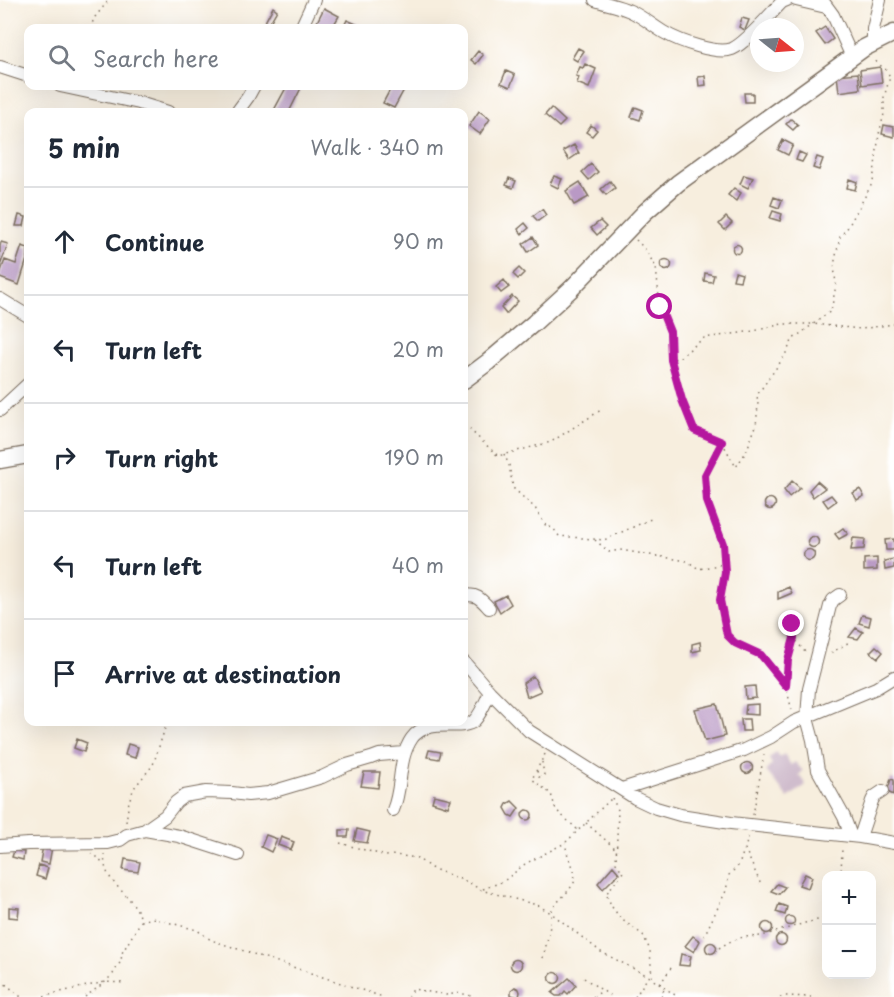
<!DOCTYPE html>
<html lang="en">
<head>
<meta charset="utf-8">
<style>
	:root { --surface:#fff; --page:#f6f6f7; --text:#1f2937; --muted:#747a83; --line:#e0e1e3 }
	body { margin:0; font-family:"Playpen Sans",sans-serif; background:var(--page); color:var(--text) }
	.controls { position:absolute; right:18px; bottom:18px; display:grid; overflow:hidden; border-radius:12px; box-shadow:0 6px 24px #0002 }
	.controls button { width:54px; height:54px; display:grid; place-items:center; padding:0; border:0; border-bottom:2px solid var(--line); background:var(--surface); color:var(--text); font:30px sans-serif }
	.compass { position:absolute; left:750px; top:18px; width:54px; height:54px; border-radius:50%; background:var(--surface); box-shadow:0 6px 24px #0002; rotate:107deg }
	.stop { position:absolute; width:18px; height:18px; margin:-14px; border:4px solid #b5179e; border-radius:50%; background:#fff }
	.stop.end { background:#b5179e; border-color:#fff; box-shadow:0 2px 6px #0008 }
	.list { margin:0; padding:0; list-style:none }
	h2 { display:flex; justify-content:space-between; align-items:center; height:78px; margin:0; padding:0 24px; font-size:26px }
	h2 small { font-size:20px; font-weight:400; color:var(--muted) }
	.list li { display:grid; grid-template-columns:39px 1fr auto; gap:18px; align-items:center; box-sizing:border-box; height:108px; padding:0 24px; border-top:2px solid var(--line) }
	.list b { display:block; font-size:22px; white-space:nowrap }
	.list em { font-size:20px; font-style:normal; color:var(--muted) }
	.icon { flex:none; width:33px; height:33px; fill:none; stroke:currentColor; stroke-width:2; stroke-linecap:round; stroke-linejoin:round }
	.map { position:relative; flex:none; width:894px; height:997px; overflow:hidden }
	.search { position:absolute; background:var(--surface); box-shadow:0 6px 24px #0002; left:24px; top:24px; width:444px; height:66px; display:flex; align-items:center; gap:15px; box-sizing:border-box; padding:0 21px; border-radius:12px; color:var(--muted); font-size:22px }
	.panel { position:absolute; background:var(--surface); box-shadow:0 6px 24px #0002; left:24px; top:108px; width:444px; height:618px; border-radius:12px }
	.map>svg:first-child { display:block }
	.industrial { fill:#d0bdcd }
	.building { fill:#b999c5 }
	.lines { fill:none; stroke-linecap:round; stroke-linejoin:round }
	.street-casing { stroke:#7d6f61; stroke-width:14 }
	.secondary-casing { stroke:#7d6f61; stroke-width:19 }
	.path { stroke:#7d6f61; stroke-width:1.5; stroke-dasharray:1.5 4.5; stroke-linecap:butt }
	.street { stroke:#fff; stroke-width:12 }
	.secondary { stroke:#fff; stroke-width:16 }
	.route { stroke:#b5179e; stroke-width:8 }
</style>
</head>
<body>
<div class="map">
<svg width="894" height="997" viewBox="0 0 894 997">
	<rect width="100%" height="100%" fill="#fff"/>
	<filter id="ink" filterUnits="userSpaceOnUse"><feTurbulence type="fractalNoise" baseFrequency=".0167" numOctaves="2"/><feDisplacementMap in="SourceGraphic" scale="12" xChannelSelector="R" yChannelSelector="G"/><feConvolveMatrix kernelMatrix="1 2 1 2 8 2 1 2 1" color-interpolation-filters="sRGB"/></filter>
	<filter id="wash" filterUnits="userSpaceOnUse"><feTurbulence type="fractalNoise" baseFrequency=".008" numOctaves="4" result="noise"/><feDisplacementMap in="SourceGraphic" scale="24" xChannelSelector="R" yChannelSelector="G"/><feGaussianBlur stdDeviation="1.35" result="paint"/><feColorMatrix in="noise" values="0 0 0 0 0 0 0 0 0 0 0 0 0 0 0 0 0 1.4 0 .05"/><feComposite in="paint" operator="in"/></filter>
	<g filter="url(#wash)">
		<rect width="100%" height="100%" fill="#f7eede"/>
		<path class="industrial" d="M 776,752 L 780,757 L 784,754 L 791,765 L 795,762 L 803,771 L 799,775 L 806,785 L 788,798 L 766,771 L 772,764 L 769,759 Z"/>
		<g id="blocks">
			<path class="building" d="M 273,7 L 277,10 L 269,24 L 265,22 Z
				M 324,8 L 339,16 L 332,28 L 314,28 Z
				M 742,18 L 749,20 L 745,30 L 739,27 Z
				M 347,20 L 365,28 L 343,28 Z
				M 825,27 L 833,39 L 825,45 L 816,33 Z
				M 578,48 L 584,51 L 577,61 L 572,58 Z
				M 478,51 L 483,55 L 476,64 L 471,60 Z
				M 585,64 L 596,69 L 589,88 L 577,83 L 579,77 L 576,76 L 580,67 L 583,68 Z
				M 880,67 L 882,82 L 862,85 L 860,70 Z
				M 506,71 L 515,75 L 510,87 L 501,83 Z
				M 858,73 L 860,89 L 839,92 L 837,75 Z
				M 705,76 L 706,85 L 699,86 L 698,77 Z
				M 287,86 L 302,86 L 289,112 L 273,112 Z
				M 392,86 L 406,86 L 394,108 L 383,103 Z
				M 744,93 L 753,93 L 753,102 L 745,102 Z
				M 635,107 L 643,110 L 640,120 L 631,117 Z
				M 551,108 L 565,121 L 559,127 L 545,115 Z
				M 479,111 L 490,119 L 480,134 L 469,126 Z
				M 791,119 L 798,125 L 793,130 L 786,124 Z
				M 591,125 L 597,130 L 592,136 L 586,132 Z
				M 884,125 L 894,127 L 894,137 L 882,134 Z
				M 783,140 L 793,145 L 788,155 L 778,150 Z
				M 574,145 L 579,153 L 569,160 L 563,151 Z
				M 799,152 L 806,155 L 802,162 L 796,160 Z
				M 817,157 L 823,159 L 819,170 L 813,168 Z
				M 591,164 L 598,172 L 589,180 L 582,172 Z
				M 744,175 L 753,178 L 748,188 L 740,184 Z
				M 554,176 L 562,179 L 558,188 L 550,184 Z
				M 509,178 L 516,181 L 513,188 L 506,185 Z
				M 849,179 L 857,182 L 855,190 L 847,188 Z
				M 610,181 L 615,188 L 606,195 L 601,189 Z
				M 580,182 L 589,197 L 574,205 L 566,191 Z
				M 734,188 L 741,193 L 736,201 L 728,195 Z
				M 774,197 L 782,200 L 779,208 L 771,205 Z
				M 542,209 L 546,215 L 538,221 L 533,216 Z
				M 773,211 L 782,214 L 780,221 L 770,218 Z
				M 19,215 L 26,217 L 24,226 L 16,226 Z
				M 726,217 L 732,223 L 725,230 L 719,224 Z
				M 600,221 L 606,227 L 597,235 L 591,228 Z
				M 525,223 L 529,228 L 522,234 L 518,229 Z
				M 533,237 L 538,245 L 528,252 L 523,244 Z
				M 1,242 L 8,244 L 0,266 L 0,246 Z
				M732.5 249a4.5 4.5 0 1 1 9 0a4.5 4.5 0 1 1-9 0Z
				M 22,246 L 28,248 L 28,256 L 19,285 L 0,278 L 0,274 L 5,260 L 16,264 Z
				M660.5 265a5.5 5.5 0 1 1 11 0a5.5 5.5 0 1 1-11 0Z
				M 519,268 L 524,273 L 518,279 L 513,274 Z
				M 735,272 L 742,274 L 740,281 L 733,280 Z
				M 705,273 L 714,275 L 712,282 L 704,281 Z
				M 504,280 L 509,287 L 501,293 L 496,287 Z
				M 512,296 L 518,301 L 506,314 L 501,308 Z
				M 792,481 L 800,488 L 789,497 L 784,490 Z
				M 817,481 L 825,488 L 813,497 L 809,490 Z
				M 860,489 L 864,496 L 857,500 L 853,493 Z
				M 831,495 L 836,501 L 828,507 L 823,500 Z
				M764.5 504a5.5 5.5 0 1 1 11 0a5.5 5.5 0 1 1-11 0Z
				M 843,528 L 848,534 L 839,539 L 835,534 Z
				M807.5 542a5.5 5.5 0 1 1 11 0a5.5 5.5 0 1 1-11 0Z
				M 853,538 L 865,539 L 864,549 L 851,550 Z
				M 894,539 L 894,550 L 886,550 L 885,540 Z
				M803.5 555a5.5 5.5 0 1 1 11 0a5.5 5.5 0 1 1-11 0Z
				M 877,558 L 877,570 L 864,571 L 864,559 Z
				M 894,559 L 894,568 L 885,570 L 884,561 Z
				M 789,587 L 792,593 L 778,599 L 778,592 Z
				M 506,595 L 511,604 L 500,612 L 494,601 Z
				M 862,615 L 871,617 L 869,626 L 859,623 Z
				M 856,628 L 863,632 L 858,639 L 849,637 Z
				M 700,642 L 701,650 L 692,652 L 692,644 Z
				M 876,646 L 883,652 L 878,658 L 870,652 Z
				M 533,676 L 541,691 L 527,697 L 523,683 Z
				M 755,686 L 756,698 L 746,699 L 745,687 Z
				M 717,704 L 725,736 L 705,741 L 695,709 Z
				M 758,704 L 758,715 L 745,714 L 746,705 Z
				M 741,719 L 749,719 L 750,731 L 742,731 Z
				M 77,739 L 87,743 L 84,752 L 74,748 Z
				M 128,744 L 138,747 L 135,758 L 125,755 Z
				M 429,750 L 441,752 L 439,759 L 427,757 Z
				M741.5 768a5.5 5.5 0 1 1 11 0a5.5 5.5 0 1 1-11 0Z
				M 364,772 L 380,772 L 378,788 L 361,786 Z
				M 891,779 L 894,780 L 894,795 L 887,792 Z
				M 434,795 L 451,799 L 448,807 L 432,802 Z
				M 512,801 L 519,808 L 513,817 L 509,815 L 505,808 L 507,804 Z
				M522 815a5 5 0 1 1 10 0a5 5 0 1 1-10 0Z
				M 357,829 L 370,832 L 367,843 L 354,841 Z
				M 340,830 L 349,830 L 348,837 L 340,837 Z
				M 266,835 L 277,839 L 271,852 L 261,847 Z
				M 281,837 L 294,842 L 291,850 L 278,845 Z
				M 43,846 L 52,847 L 49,864 L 40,862 Z
				M 14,851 L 24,852 L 23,860 L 12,857 Z
				M 125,859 L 140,862 L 138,872 L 123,870 Z
				M 39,865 L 48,868 L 45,879 L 36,876 Z
				M 613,866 L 619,873 L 603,889 L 598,883 Z
				M 805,874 L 812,877 L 808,888 L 799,885 Z
				M 777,884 L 785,887 L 779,894 L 771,891 Z
				M 779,904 L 787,907 L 785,915 L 776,912 Z
				M 9,907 L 19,908 L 18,918 L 9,917 Z
				M785.5 921a4.5 4.5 0 1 1 9 0a4.5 4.5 0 1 1-9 0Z
				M761.5 928a5.5 5.5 0 1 1 11 0a5.5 5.5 0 1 1-11 0Z
				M775.5 940a5.5 5.5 0 1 1 11 0a5.5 5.5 0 1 1-11 0Z
				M 693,936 L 700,941 L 694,952 L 685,946 Z
				M705.5 948a5.5 5.5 0 1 1 11 0a5.5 5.5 0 1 1-11 0Z
				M 681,954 L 691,956 L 689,966 L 679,965 Z
				M510.5 965a5.5 5.5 0 1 1 11 0a5.5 5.5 0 1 1-11 0Z
				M549.5 978a5.5 5.5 0 1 1 11 0a5.5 5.5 0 1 1-11 0Z
				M 569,978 L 576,985 L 568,994 L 565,991 L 561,996 L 556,996 L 552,993 Z
				M 515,987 L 519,989 L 520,992 L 519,997 L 511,995 L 511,990 Z"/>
		</g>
	</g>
	<g filter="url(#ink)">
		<use href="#blocks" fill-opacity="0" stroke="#7d6f61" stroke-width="1.5"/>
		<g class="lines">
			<defs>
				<path id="street" d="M 595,0 C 607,4 619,6 630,11 C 643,17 653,26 665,33 C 679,41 717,55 732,49 C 746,43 770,14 782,2 L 787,0
					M 796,0 L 826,7
					M 822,0 L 833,15 L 852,57
					M 301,28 L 314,0
					M 873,43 L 873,29 L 880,0
					M 0,67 L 28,76
					M 60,86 L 139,103 L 168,112
					M 237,112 L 248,97 L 254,86
					M 0,299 L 28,316
					M 0,410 L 28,384
					M 840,595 L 833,600 L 830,606 L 809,689 L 807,718 L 813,740 L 818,770 L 844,817 L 851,836
					M 464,596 C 476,593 481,599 489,608
					M 464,662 L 490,692 L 529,731 L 635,798 L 656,808 L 680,815 L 731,823 L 860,837 L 894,843
					M 622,789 L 744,750 L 771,737 L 794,722 L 876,688 L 894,677
					M 393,810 C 403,787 397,760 412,738 C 428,716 461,732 474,721 C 481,714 486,701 490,692
					M 145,830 L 179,836 L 238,855
					M 860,837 L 872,801 L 874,797 L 883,791
					M 0,846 L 28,844 L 108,843 L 120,840 L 127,835 L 145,830 L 165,816 L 176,802 L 184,796 L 206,792 L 232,793 L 248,795 L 268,793 L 322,777 L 347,765 L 371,758 L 379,755 L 404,753"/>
				<path id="secondary" d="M 464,380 L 488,362 L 534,323 L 571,289 L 645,212 L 678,183 L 864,48 L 894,33
					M 0,460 L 28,455"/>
			</defs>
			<use href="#street" class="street-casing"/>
			<use href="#secondary" class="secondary-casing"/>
			<path class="path" d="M 90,28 L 95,17 L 109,0
				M 636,240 L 644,248 L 656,267 L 660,307 L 670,332 L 671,360 L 680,357 L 704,338 L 754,331 L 782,324 L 813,324 L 861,329 L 894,324
				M 671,360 L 682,400 L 695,430 L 722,442 L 705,475 L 707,501 L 723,544 L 725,572 L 720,600 L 727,635 L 735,643 L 761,655 L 767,661 L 786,686 L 792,711
				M 464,427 L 468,428 L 498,456 L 551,442 L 601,410
				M 722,442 L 736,467 L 746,452 L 756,426 L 758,405 L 757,395 L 784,357 L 793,339 L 831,311 L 836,285 L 834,265 L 840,237 L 848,227 L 873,182 L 879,134 L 884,114 L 884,97 L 890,77 L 887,71 L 873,59
				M 504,454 L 509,465 L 513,488 L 535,508 L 546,526 L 553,528 L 559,536 L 604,540 L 651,519
				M 595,540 L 609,552 L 620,550 L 687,561 L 699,569 L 723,564
				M 792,624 L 794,638 L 805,652
				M 831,653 L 851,641
				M 786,685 L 788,660 L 794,639
				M 545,754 L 532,779 L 551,794 L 556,810 L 578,830
				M 537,771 L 539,777 L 542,777 L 544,775 L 542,762
				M 612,798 L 618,810 L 616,863 L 623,872 L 606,894 L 612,907 L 621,919 L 643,935 L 650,950 L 652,979 L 678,997
				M 753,815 L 764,754
				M 126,822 L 129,801 L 134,788 L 153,765 L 167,722
				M 586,823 L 616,849
				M 748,837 L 745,849 L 762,887
				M 340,843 L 386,856 L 395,855 L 417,858 L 431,868 L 468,882 L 481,890 L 537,905 L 551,913 L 601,952 L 652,978
				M 91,854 L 97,857 L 103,864
				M 105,854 C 101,879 124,889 135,907 C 138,911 140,916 142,921 L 152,918 L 197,930 L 211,940 L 383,997
				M 841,876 L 842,848
				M 483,889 L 504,881 L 525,864 L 565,843 L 612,798
				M 704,936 L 726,891 L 729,875 L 739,865 L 744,850
				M 719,948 L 729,942 L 743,937 L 762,936 L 805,923 L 826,918
				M 543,958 L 549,933 L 552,908 L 569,890 L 575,881 L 574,869 L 568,856 L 565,843
				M 584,978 L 612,997
				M 0,982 L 7,985 L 21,997
				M 660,984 L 673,965
				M 44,997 L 56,993 L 105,982 L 125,983
				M 85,997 L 104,983 L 113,974 L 121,961 L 122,953 L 141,921
				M 409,997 L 413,989 L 446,995 L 460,993 L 475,997
				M 593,997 L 602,991
				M 635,997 L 648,977
				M 661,997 L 664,989
				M 780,997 L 785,996 L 811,997"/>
			<use href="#street" class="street"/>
			<use href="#secondary" class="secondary"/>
		</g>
	</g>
	<g class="lines" filter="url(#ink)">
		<path class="route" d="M 660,307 L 670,332 L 671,360 L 682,400 L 694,430 L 722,442 L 705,475 L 707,501 L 723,544 L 725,572 L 720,600 L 727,635 L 735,643 L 761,655 L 786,686 L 788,660 L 794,638 L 792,624"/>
	</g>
</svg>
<div class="controls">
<button>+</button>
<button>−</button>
</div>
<svg class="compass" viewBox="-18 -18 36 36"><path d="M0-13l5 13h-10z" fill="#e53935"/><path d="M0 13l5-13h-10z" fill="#747a83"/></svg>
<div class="stop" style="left:660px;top:307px"></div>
<div class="stop end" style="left:792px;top:624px"></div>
<div class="search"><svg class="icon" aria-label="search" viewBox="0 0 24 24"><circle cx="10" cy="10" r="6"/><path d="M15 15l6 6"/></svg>Search here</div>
<section class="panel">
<h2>5 min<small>Walk · 340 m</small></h2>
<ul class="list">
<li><svg class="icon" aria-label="ahead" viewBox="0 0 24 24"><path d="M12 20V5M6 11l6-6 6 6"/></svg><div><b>Continue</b></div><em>90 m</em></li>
<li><svg class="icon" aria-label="left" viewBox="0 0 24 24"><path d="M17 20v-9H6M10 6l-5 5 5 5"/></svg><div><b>Turn left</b></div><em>20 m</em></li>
<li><svg class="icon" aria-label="right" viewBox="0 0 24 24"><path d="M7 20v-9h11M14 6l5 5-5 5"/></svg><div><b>Turn right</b></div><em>190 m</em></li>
<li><svg class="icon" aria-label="left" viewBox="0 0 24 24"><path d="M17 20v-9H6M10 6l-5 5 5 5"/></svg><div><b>Turn left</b></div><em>40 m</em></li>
<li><svg class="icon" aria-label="arrive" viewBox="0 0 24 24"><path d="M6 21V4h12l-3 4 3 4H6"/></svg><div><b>Arrive at destination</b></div></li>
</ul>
</section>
</div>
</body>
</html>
